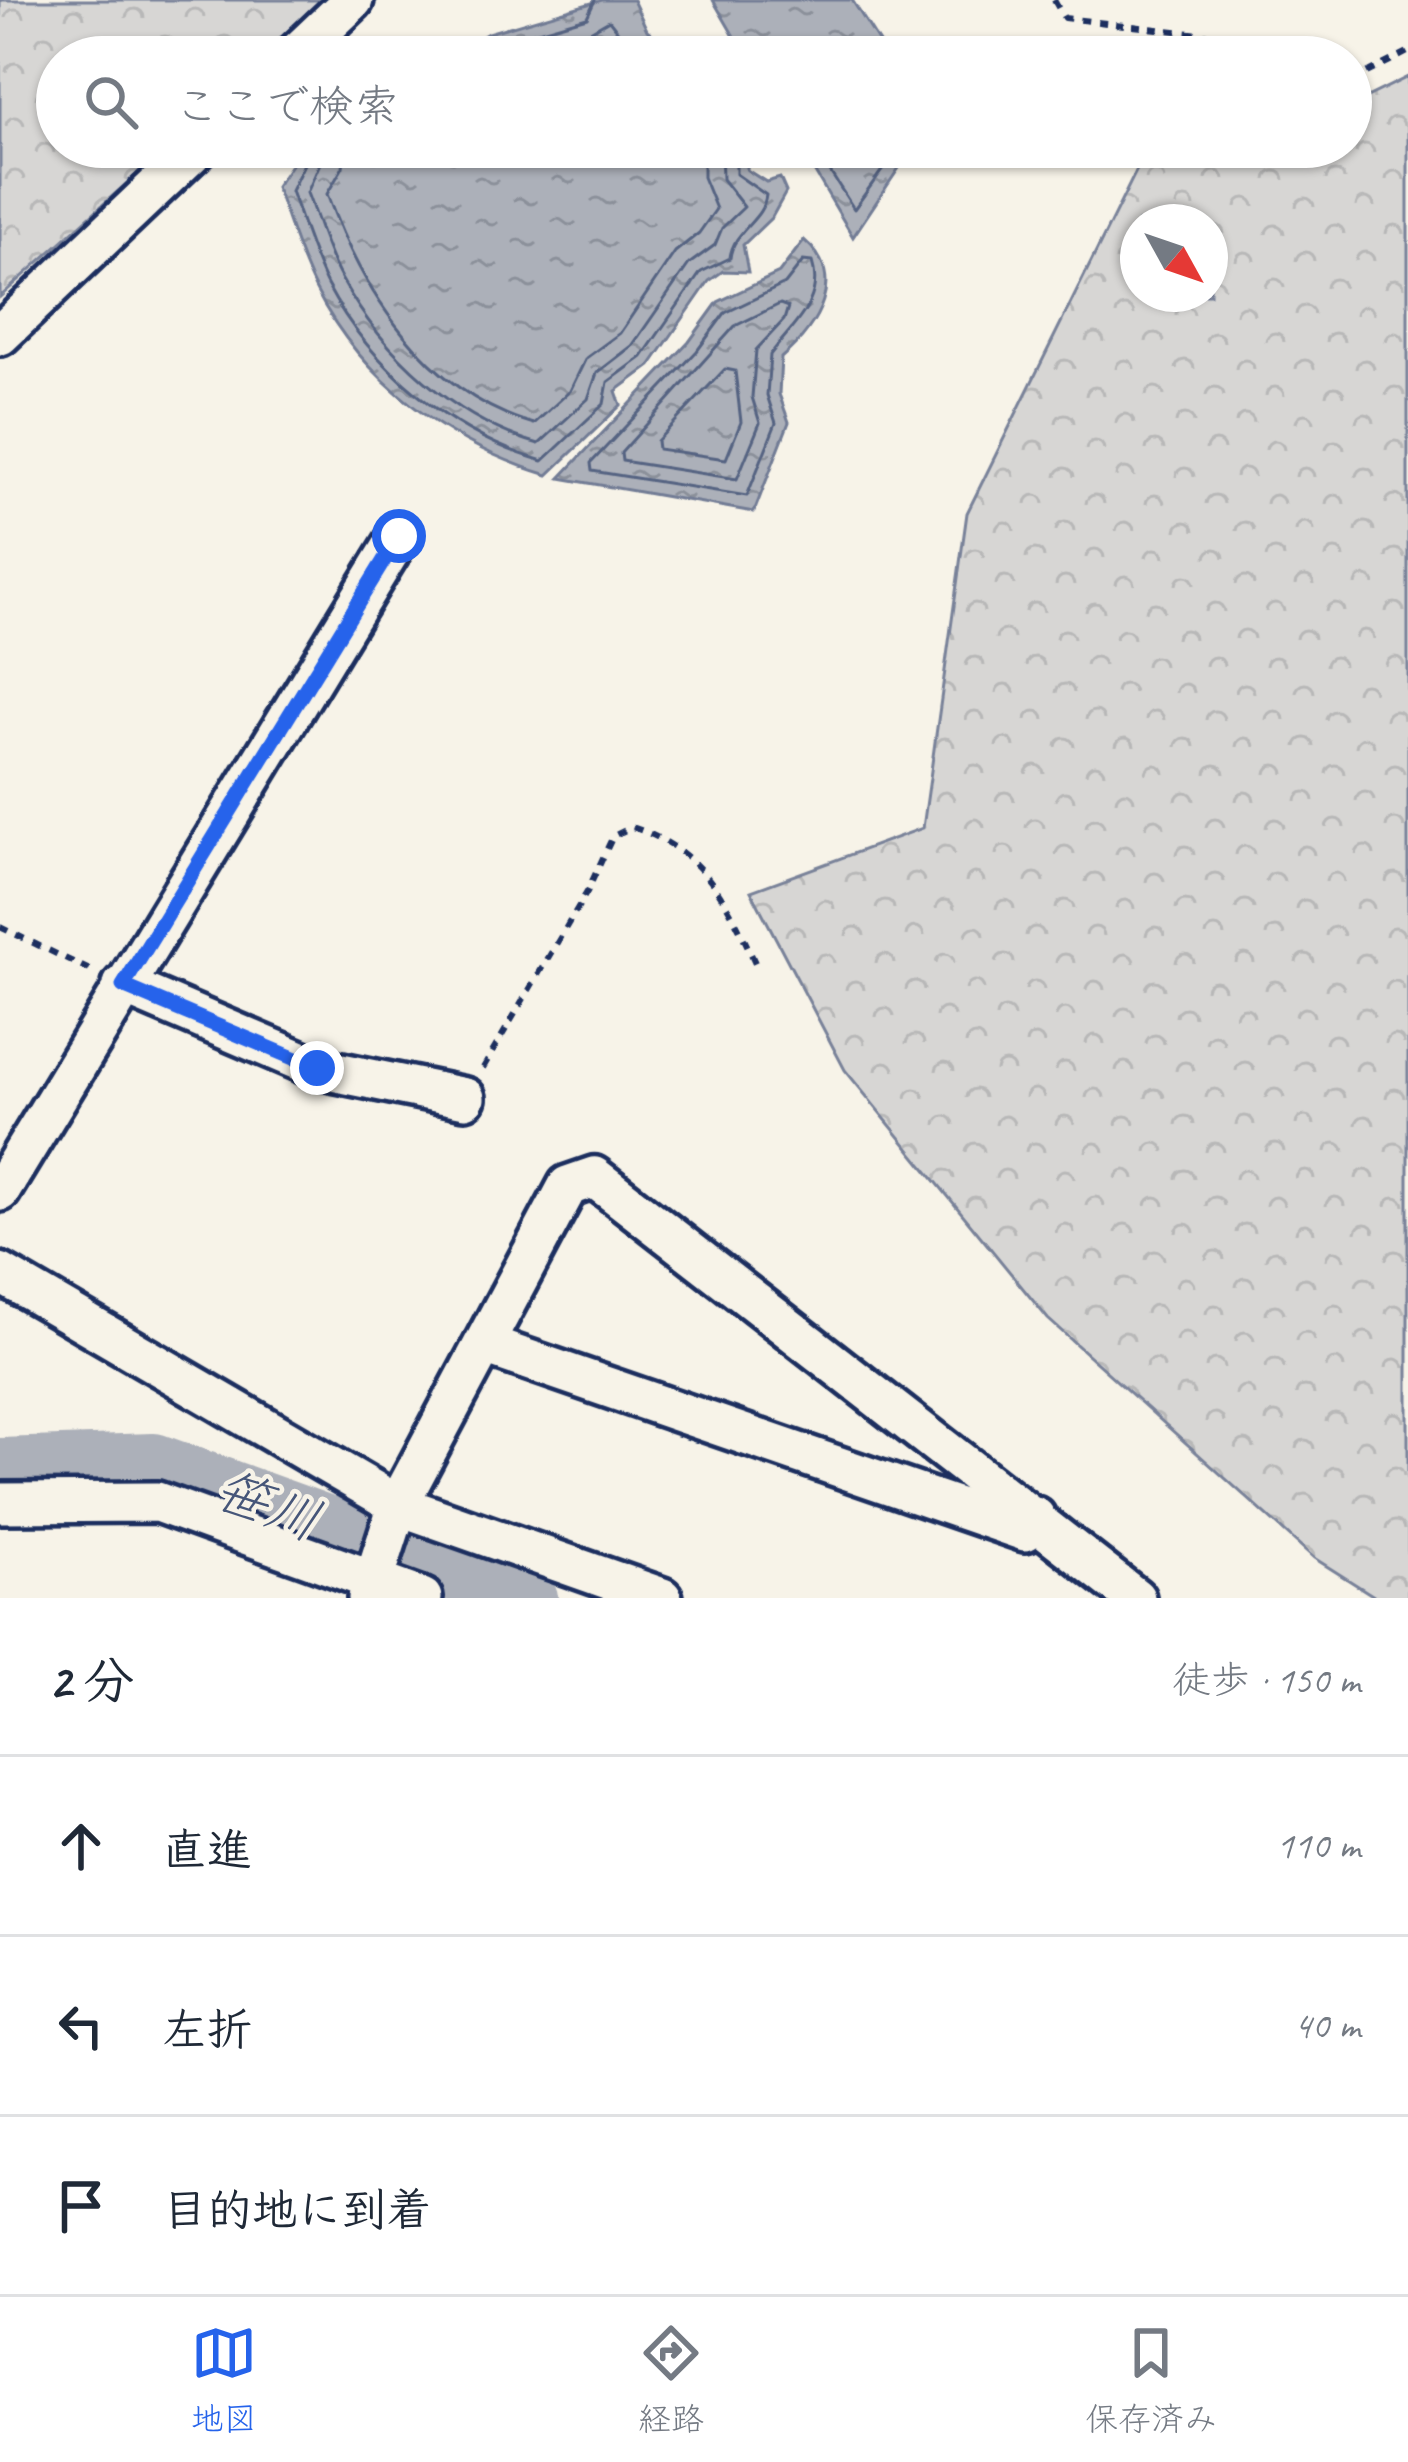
<!DOCTYPE html>
<html lang="ja">
<head>
<meta charset="utf-8">
<style>
	:root { --surface:#fff; --page:#f2f2f3; --text:#1f2937; --muted:#747a83; --line:#e0e1e3; --accent:#2563eb }
	body { margin:0; font-family:Caveat,"Klee One",sans-serif; background:var(--page); color:var(--text) }
	.compass { position:absolute; left:1120px; top:204px; width:108px; height:108px; border-radius:50%; background:var(--surface); box-shadow:0 3px 9px #0004; rotate:130deg }
	.stop { position:absolute; width:36px; height:36px; margin:-27px; border:9px solid #2563eb; border-radius:50%; background:#fff }
	.stop.end { background:#2563eb; border-color:#fff; box-shadow:0 3px 12px #0008 }
	.list { margin:0; padding:0; list-style:none }
	h2 { display:flex; justify-content:space-between; align-items:center; height:156px; margin:0; padding:0 48px; font-size:51px }
	h2 small { font-size:39px; font-weight:400; color:var(--muted) }
	.list li { display:grid; grid-template-columns:78px 1fr auto; gap:36px; align-items:center; box-sizing:border-box; height:180px; padding:0 48px; border-top:3px solid var(--line) }
	.list b { display:block; font-size:45px; white-space:nowrap }
	.list em { font-size:39px; font-style:normal; color:var(--muted) }
	.icon { flex:none; width:66px; height:66px; fill:none; stroke:currentColor; stroke-width:2; stroke-linecap:round; stroke-linejoin:round }
	.map { position:relative; flex:none; width:1408px; height:1598px; overflow:hidden }
	.search { position:absolute; background:var(--surface); box-shadow:0 3px 9px #0004; left:36px; right:36px; top:36px; height:132px; display:flex; align-items:center; gap:30px; box-sizing:border-box; padding:0 42px; border-radius:66px; color:var(--muted); font-size:45px }
	.sheet { height:696px; background:var(--surface) }
	nav { display:flex; justify-content:space-around; align-items:center; box-sizing:border-box; height:168px; border-top:3px solid var(--line); background:var(--surface); font-size:33px; color:var(--muted) }
	nav a { display:grid; justify-items:center; gap:6px }
	nav .on { color:var(--accent) }
	.map>svg:first-child { display:block }
	.forest { fill:url(#forest-crowns); stroke:#798299; stroke-width:3; fill-rule:evenodd }
	.water { fill:url(#water-ripples); stroke:#727c95; stroke-width:3 }
	.lines { fill:none; stroke-linecap:round; stroke-linejoin:round }
	.shore { stroke:#556382; stroke-width:3 }
	.river { stroke:#acb0b9; stroke-width:60 }
	.minor-casing { stroke:#1b2f5e; stroke-width:48 }
	.path { stroke:#1b2f5e; stroke-width:6; stroke-dasharray:9 9; stroke-linecap:butt }
	.minor { stroke:#f7f3e8; stroke-width:39 }
	.route { stroke:#2563eb; stroke-width:15 }
	.labels { text-anchor:middle; stroke-width:9; stroke-linejoin:round; paint-order:stroke }
	.water-label { font-size:54px; font-style:italic; fill:#465679; stroke:#f7f3e8 }
</style>
</head>
<body>
<div class="map">
<svg width="1408" height="1598" viewBox="0 0 1408 1598">
	<defs>
		<pattern id="forest-crowns" width="20" height="18" patternUnits="userSpaceOnUse" patternTransform="scale(3)"><rect width="20" height="18" fill="#d7d6d4"/><path d="M2 6a3 3 0 1 1 6 0M12 15a3 3 0 1 1 6 0" fill="none" stroke="#b8b8b8"/></pattern>
		<pattern id="water-ripples" width="26" height="14" patternUnits="userSpaceOnUse" patternTransform="scale(3)"><rect width="26" height="14" fill="#acb0b9"/><path d="M2 4q2-2 4 0t4 0M15 11q2-2 4 0t4 0" fill="none" stroke="#8b909a"/></pattern>
	</defs>
	<rect width="100%" height="100%" fill="#f7f3e8"/>
	<filter id="ink" filterUnits="userSpaceOnUse"><feTurbulence type="fractalNoise" baseFrequency=".00833" numOctaves="2"/><feDisplacementMap in="SourceGraphic" scale="24" xChannelSelector="R" yChannelSelector="G"/><feConvolveMatrix kernelMatrix="1 2 1 2 8 2 1 2 1" color-interpolation-filters="sRGB"/></filter>
	<g filter="url(#ink)">
		<path class="forest" d="M 0,0 L 330,0 L 267,57 L 57,57 L 57,147 L 167,147 L 0,297 Z
			M 1408,77 L 1408,1598 L 1377,1598 L 1314,1558 L 1048,1319 L 845,1070 L 751,891 L 923,828 L 967,513 L 1148,147 L 1351,147 L 1351,105 ZM 1138,222 L 1210,222 L 1210,294 L 1138,294 Z"/>
		<path class="water" d="M 602,0 L 633,0 L 647,30 L 681,57 L 449,57 L 488,33 Z
			M 713,0 L 852,0 L 888,57 L 746,57 Z
			M 303,147 L 748,147 L 747,170 L 766,182 L 780,178 L 786,192 L 772,217 L 743,245 L 748,272 L 723,271 L 709,281 L 650,366 L 616,391 L 621,405 L 548,475 C 451,446 363,382 316,290 C 299,258 289,221 276,187 Z
			M 800,147 L 913,147 L 853,237 Z
			M 804,240 C 848,277 818,326 781,358 L 779,394 L 789,422 L 754,512 L 560,478 L 689,342 L 718,302 L 779,273 Z"/>
		<g class="lines">
			<path class="shore" d="M 471,57 L 493,44 L 587,17 L 595,0
				M 501,57 L 590,31 L 609,20 L 638,57
				M 312,147 L 291,191 C 302,221 312,256 327,285 C 371,368 453,436 543,461 L 604,404 L 608,382 L 642,357 L 701,272 L 730,258 C 733,230 763,221 766,195 L 736,174 L 736,147
				M 327,147 L 307,193 C 318,221 327,254 342,280 C 383,354 456,421 539,444 L 588,399 L 597,373 L 632,346 L 689,264 L 715,245 L 722,228 L 744,207 L 722,179 L 721,147
				M 345,147 L 343,167 L 327,194 C 362,292 427,394 534,424 L 570,391 L 586,358 L 620,333 L 675,252 L 699,233 L 716,209 L 703,177 L 703,147
				M 814,147 L 854,209 L 899,147
				M 803,261 L 812,262 C 825,302 790,327 770,355 L 767,395 L 776,423 L 747,496 L 592,471 L 591,463 L 697,351 L 725,313 L 785,284 Z
				M 780,304 L 788,307 L 784,320 L 756,350 L 752,397 L 760,423 L 737,479 L 622,461 L 621,453 L 735,326 Z
				M 725,369 L 735,371 L 741,422 L 726,459 L 658,449 L 657,441 Z"/>
			<path class="river" d="M 0,1468 L 154,1463 L 528,1598"/>
			<defs>
				<path id="minor" d="M 293,57 L 353,0
					M 0,335 L 198,147
					M 123,985 L 317,1068 L 465,1098
					M 0,1191 L 399,536
					M 0,1273 L 398,1505 L 662,1598
					M 485,1345 L 1025,1531 L 1035,1517
					M 0,1503 L 157,1502 L 422,1598
					M 368,1598 L 398,1505 L 568,1186 L 594,1177 L 1135,1598"/>
			</defs>
			<use href="#minor" class="minor-casing"/>
			<path class="path" d="M 1054,0 L 1064,18 L 1243,39 L 1279,57
				M 1351,81 L 1408,52
				M 0,927 L 94,972
				M 483,1068 L 587,892 L 613,836 L 632,827 C 704,851 727,900 756,965"/>
			<use href="#minor" class="minor"/>
		</g>
	</g>
	<g class="lines" filter="url(#ink)">
		<path class="route" d="M 317,1068 L 123,986 L 399,536"/>
	</g>
	<g class="labels">
		<g class="water-label">
			<text transform="translate(268 1505) rotate(20)" y="19">笹川</text>
		</g>
	</g>
</svg>
<svg class="compass" viewBox="-18 -18 36 36"><path d="M0-13l5 13h-10z" fill="#e53935"/><path d="M0 13l5-13h-10z" fill="#747a83"/></svg>
<div class="stop" style="left:399px;top:536px"></div>
<div class="stop end" style="left:317px;top:1068px"></div>
<div class="search"><svg class="icon" aria-label="search" viewBox="0 0 24 24"><circle cx="10" cy="10" r="6"/><path d="M15 15l6 6"/></svg>ここで検索</div>
</div>
<section class="sheet">
<h2>2 分<small>徒歩 · 150 m</small></h2>
<ul class="list">
<li><svg class="icon" aria-label="ahead" viewBox="0 0 24 24"><path d="M12 20V5M6 11l6-6 6 6"/></svg><div><b>直進</b></div><em>110 m</em></li>
<li><svg class="icon" aria-label="left" viewBox="0 0 24 24"><path d="M17 20v-9H6M10 6l-5 5 5 5"/></svg><div><b>左折</b></div><em>40 m</em></li>
<li><svg class="icon" aria-label="arrive" viewBox="0 0 24 24"><path d="M6 21V4h12l-3 4 3 4H6"/></svg><div><b>目的地に到着</b></div></li>
</ul>
</section>
<nav>
<a class="on"><svg class="icon" aria-label="map" viewBox="0 0 24 24"><path d="M3 6l6-2 6 2 6-2v14l-6 2-6-2-6 2zM9 4v14M15 6v14"/></svg>地図</a>
<a><svg class="icon" aria-label="directions" viewBox="0 0 24 24"><path d="M12 3l9 9-9 9-9-9zM9 14v-3h6M13 9l2 2-2 2"/></svg>経路</a>
<a><svg class="icon" aria-label="saved" viewBox="0 0 24 24"><path d="M7 4h10v16l-5-4-5 4z"/></svg>保存済み</a>
</nav>
</body>
</html>
